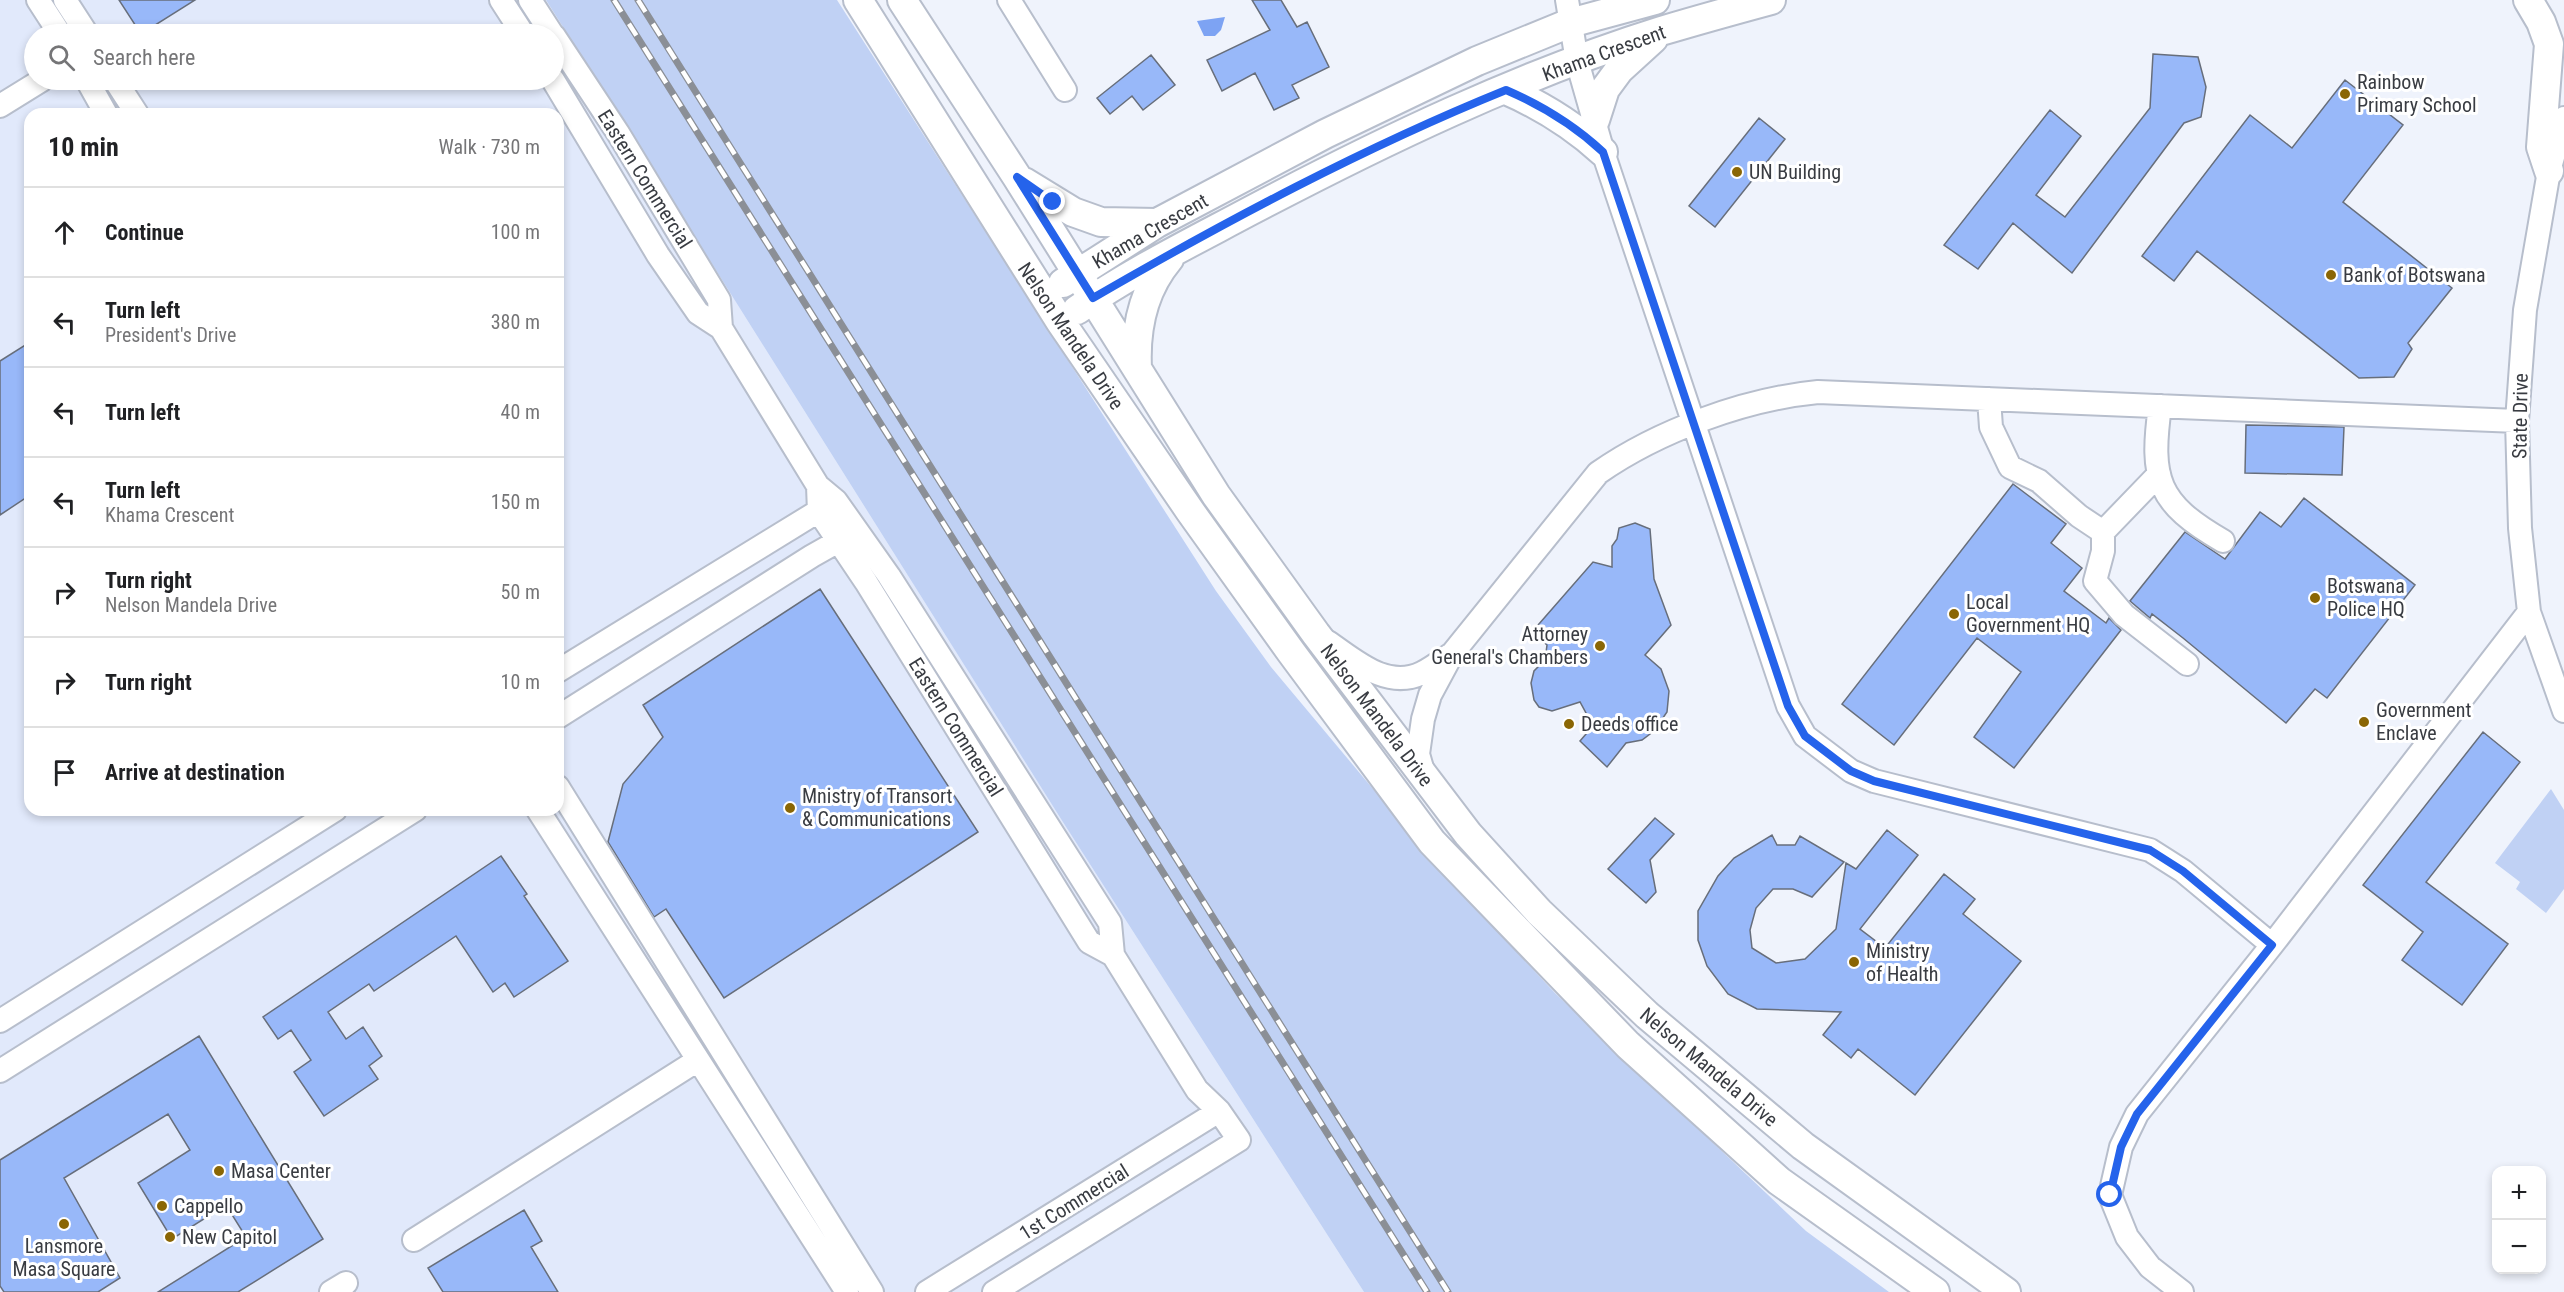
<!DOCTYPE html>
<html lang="en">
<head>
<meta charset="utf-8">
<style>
	:root { --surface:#fff; --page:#f2f2f2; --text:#202124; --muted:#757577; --line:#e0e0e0 }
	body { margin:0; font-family:"Roboto Condensed",sans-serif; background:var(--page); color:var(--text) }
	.controls { position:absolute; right:18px; bottom:18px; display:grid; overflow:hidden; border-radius:12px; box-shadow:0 3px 9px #0003 }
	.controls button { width:54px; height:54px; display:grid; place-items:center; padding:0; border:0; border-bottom:2px solid var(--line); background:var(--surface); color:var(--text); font:30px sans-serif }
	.stop { position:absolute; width:18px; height:18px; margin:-14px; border:4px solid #2563eb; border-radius:50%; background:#fff }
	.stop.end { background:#2563eb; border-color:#fff; box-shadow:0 2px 6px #0008 }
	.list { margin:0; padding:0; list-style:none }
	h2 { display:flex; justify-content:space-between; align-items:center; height:78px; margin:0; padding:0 24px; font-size:26px }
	h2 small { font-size:20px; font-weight:400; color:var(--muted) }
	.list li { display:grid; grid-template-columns:39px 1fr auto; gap:18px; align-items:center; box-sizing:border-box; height:90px; padding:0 24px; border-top:2px solid var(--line) }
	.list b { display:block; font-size:22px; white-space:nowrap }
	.list p { margin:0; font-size:20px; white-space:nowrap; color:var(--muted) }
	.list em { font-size:20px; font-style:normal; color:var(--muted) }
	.icon { flex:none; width:33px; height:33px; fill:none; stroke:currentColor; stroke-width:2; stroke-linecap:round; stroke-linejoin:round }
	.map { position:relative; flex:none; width:2564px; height:1292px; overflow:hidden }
	.search { position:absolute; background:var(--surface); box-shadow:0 3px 9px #0003; left:24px; top:24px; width:540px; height:66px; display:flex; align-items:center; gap:15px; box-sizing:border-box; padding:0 21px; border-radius:33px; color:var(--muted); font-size:22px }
	.panel { position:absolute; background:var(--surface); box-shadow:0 3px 9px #0003; left:24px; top:108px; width:540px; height:708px; border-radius:18px }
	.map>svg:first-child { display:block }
	.built { fill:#e1e9fb; fill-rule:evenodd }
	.green { fill:#c0d1f4 }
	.water { fill:#7da3f3 }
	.building { fill:#98b8f9; stroke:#676e7b; stroke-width:1.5 }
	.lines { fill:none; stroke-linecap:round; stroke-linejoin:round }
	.minor-casing { stroke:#b7becc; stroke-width:26 }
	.major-casing { stroke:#b7becc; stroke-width:32 }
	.minor { stroke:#fff; stroke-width:22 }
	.major { stroke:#fff; stroke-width:28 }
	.rail-casing { stroke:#8b8f96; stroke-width:7 }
	.rail { stroke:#fff; stroke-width:4.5; stroke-dasharray:14; stroke-linecap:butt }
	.route { stroke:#2563eb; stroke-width:8 }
	.poi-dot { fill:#8a6605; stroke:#fff; stroke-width:2 }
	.labels { text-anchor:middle; stroke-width:6; stroke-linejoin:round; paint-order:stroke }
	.street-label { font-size:20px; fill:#393c42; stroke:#fff }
	.poi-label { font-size:20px; fill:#393c42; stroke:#fff; text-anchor:start }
</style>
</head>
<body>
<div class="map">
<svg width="2564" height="1292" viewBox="0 0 2564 1292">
	<rect width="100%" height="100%" fill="#eff3fc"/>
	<path class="built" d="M 0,0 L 546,0 L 1061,819 L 1364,1292 L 0,1292 ZM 34,34 L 554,34 L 554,80 L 34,80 ZM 30,114 L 558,114 L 558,810 L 30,810 Z"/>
	<path class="green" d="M 546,0 L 837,0 L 1216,591 L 1271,667 L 1445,875 L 1555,993 L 1806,1231 L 1889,1292 L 1364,1292 L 1061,819 Z
		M 2551,789 L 2564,810 L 2564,889 L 2546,913 L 2516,889 L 2520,882 L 2495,863 Z"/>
	<path class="water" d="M 1225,17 L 1221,30 L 1215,36 L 1204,36 L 1197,21 Z"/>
	<path class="building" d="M 119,0 L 195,0 L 141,34 Z
		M 1252,0 L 1281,0 L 1297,27 L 1307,22 L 1329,67 L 1292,85 L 1299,98 L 1274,110 L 1255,73 L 1222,91 L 1207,60 L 1270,30 Z
		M 2153,54 L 2198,57 L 2206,87 L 2201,117 L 2184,123 L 2072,273 L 2013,223 L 1978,269 L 1944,245 L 2050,110 L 2081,136 L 2036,195 L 2065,217 L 2150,108 Z
		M 1151,55 L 1175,85 L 1143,110 L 1132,96 L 1110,114 L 1097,98 Z
		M 2345,80 L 2403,125 L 2343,202 L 2452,288 L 2408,343 L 2412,349 L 2394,377 L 2359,378 L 2197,251 L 2174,281 L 2142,256 L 2250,115 L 2292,148 Z
		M 1759,118 L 1785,139 L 1715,227 L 1689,206 Z
		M 30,342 L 30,495 L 0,515 L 0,361 Z
		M 2246,425 L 2344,427 L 2342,475 L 2245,473 Z
		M 2013,484 L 2066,524 L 2051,543 L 2082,568 L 2064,591 L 2106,623 L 2109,618 L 2121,630 L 2014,768 L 1974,737 L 2021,672 L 1977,638 L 1894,745 L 1842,704 Z
		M 2304,498 L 2415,585 L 2327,698 L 2315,689 L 2286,723 L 2183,638 L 2152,614 L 2150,618 L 2130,601 L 2185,532 L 2225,559 L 2260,512 L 2281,527 Z
		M 1635,523 L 1650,529 L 1654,579 L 1671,625 L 1645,655 L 1661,669 L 1669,691 L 1667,712 L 1654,731 L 1642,740 L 1626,743 L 1607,767 L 1580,741 L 1593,726 L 1580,702 L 1552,711 L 1539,707 L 1534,700 L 1531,683 L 1534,671 L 1545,660 L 1547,645 L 1532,632 L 1593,562 L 1612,567 L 1612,546 L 1617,539 L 1619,528 Z
		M 820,589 L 978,832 L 724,998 L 666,909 L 654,917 L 608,842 L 623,784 L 663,737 L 643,705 Z
		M 2483,732 L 2520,762 L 2426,882 L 2508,944 L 2462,1005 L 2402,960 L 2423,932 L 2363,885 Z
		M 1655,818 L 1674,834 L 1650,860 L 1656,892 L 1646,903 L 1608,869 Z
		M 1887,830 L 1918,855 L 1860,929 L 1885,948 L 1944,874 L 1975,899 L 1963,914 L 2021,961 L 1915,1095 L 1858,1049 L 1851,1058 L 1823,1035 L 1841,1012 L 1757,1009 L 1728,994 L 1707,966 L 1698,940 L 1698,911 L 1718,876 L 1734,858 L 1772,835 L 1777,845 L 1795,845 L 1800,836 L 1844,862 L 1812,897 L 1793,889 L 1773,889 L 1756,908 L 1750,930 L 1752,948 L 1776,963 L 1805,959 L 1836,929 L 1846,863 L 1856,869 Z
		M 501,856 L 527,894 L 524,896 L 568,961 L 514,997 L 505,983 L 493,992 L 456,936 L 374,991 L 369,984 L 328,1012 L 346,1039 L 363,1027 L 382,1056 L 369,1066 L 378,1079 L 324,1116 L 294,1072 L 311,1060 L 291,1030 L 278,1039 L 263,1017 Z
		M 199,1036 L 323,1239 L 238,1292 L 158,1292 L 246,1237 L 226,1205 L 172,1239 L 138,1183 L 190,1150 L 168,1114 L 64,1178 L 120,1278 L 98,1292 L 4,1292 L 0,1286 L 0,1160 Z
		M 524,1210 L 542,1241 L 531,1247 L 558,1292 L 443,1292 L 428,1268 Z"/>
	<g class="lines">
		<defs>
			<path id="minor" d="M 38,0 L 60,34
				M 65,0 L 87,34
				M 501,0 L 523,34
				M 530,0 L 552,34
				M 1009,0 L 1065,90
				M 1567,0 L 1577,61 L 1603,152 L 1788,706 L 1805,736 L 1851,771 L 1874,781 L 2150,850 L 2183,871 L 2272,945
				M 554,36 L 618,133 L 719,300 L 721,328
				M 87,80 L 106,114
				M 115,80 L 137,114
				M 553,80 L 658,255 L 698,313 L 721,328 L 818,486 L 836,501 L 889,576 L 1110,923 L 1113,955 L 1197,1090 L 1219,1111 L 1239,1140 L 994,1292
				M 0,106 L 42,80
				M 2564,118 L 2549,171 L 2525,310 L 2517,421 L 2520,528 L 2529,612 L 2564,711
				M 1989,399 L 1991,427 L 2010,467 L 2039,481 L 2079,516 L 2103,532 L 2103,551 L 2095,581 L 2124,615 L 2187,664
				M 2160,406 C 2150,479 2157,503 2223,541
				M 818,486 L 819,512 L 866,582 L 1089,942 L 1113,955
				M 2103,532 L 2159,474
				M 1328,642 C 1356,661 1387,690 1422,673 C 1432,668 1441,661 1450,655
				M 558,671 L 830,504
				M 558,717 L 812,556 L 851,534
				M 1424,775 L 1418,754 L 1423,719 L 1430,695 L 1452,654 L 1598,473 C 1658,431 1745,399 1818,392 L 2517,421
				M 558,787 L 872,1292
				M 538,810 L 847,1292
				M 0,1021 L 335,810
				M 0,1071 L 415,810
				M 414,1240 L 698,1060
				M 331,1292 L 346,1283
				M 927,1292 L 1219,1111
				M 2182,1292 L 2150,1267 L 2127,1237 L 2110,1195 L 2121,1147 L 2137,1114 L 2272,945 L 2529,612"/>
			<path id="major" d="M 858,0 L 1060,321 L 1190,511 L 1291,652 L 1432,842 L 1628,1045 L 1779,1181 L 1935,1292
				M 902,0 L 1017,177 L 1216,495 L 1316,634 L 1468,834 L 1539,912 L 1647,1015 L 1803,1146 L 2006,1292
				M 2528,0 L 2541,22 L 2549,44 L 2541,147 L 2549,171
				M 1506,90 C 1543,106 1573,125 1603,152
				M 1595,120 L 1605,89 L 1619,70 L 1653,39
				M 1024,182 L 1073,212 L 1101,222 L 1157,223
				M 1063,283 L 1157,223 L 1325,134 L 1477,61 L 1570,23 L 1655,0
				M 1077,310 C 1131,272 1192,242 1250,211 C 1381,142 1520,75 1661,31 C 1698,20 1734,10 1771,0
				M 1137,368 C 1135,327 1143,290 1169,259"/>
		</defs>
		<use href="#minor" class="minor-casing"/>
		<use href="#major" class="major-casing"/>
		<use href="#minor" class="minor"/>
		<use href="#major" class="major"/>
		<defs>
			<path id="rail" d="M 614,0 L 1427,1292
				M 638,0 L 1448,1292"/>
		</defs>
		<use href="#rail" class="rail-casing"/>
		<use href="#rail" class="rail"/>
	</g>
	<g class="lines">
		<path class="route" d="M 1053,202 L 1017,177 L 1093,298 C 1226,221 1363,148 1506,90 C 1543,106 1574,125 1603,152 L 1788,706 L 1805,736 L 1851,771 L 1874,781 L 2150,850 L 2183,871 L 2272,945 L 2137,1114 L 2121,1147 L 2110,1195"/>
	</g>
	<g class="poi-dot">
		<circle cx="2345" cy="94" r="6"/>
		<circle cx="1737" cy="172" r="6"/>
		<circle cx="2331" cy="275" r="6"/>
		<circle cx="2315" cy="598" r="6"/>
		<circle cx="1954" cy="614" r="6"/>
		<circle cx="1600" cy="646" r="6"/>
		<circle cx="2364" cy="722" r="6"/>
		<circle cx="1569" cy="724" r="6"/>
		<circle cx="790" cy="808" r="6"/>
		<circle cx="1854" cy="962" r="6"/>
		<circle cx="219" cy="1171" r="6"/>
		<circle cx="162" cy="1206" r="6"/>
		<circle cx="64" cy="1224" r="6"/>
		<circle cx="170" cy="1237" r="6"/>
	</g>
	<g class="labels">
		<g class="street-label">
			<text transform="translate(1604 53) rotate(-20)" y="7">Khama Crescent</text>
			<text transform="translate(645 179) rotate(58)" y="7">Eastern Commercial</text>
			<text transform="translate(1150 231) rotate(-30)" y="7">Khama Crescent</text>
			<text transform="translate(1071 336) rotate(56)" y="7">Nelson Mandela Drive</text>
			<text transform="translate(2520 416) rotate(-89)" y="7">State Drive</text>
			<text transform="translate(1377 715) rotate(53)" y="7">Nelson Mandela Drive</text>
			<text transform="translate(956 727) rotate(58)" y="7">Eastern Commercial</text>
			<text transform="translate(1709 1067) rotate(40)" y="7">Nelson Mandela Drive</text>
			<text transform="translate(1074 1202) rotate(-32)" y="7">1st Commercial</text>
		</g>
		<g class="poi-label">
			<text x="2357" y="89">Rainbow<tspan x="2357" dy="23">Primary School</tspan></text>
			<text x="1749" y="179">UN Building</text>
			<text x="2343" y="282">Bank of Botswana</text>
			<text x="2327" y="593">Botswana<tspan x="2327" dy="23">Police HQ</tspan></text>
			<text x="1966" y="609">Local<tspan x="1966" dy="23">Government HQ</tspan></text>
			<text x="1588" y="641" text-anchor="end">Attorney<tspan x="1588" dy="23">General's Chambers</tspan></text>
			<text x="2376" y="717">Government<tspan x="2376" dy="23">Enclave</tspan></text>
			<text x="1581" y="731">Deeds office</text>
			<text x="802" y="803">Mnistry of Transort<tspan x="802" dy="23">&amp; Communications</tspan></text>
			<text x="1866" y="958">Ministry<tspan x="1866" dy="23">of Health</tspan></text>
			<text x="231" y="1178">Masa Center</text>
			<text x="174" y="1213">Cappello</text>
			<text x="182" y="1244">New Capitol</text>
			<text x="64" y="1253" text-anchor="middle">Lansmore<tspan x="64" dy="23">Masa Square</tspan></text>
		</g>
	</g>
</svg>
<div class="controls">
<button>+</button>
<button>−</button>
</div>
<div class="stop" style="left:2110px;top:1195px"></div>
<div class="stop end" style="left:1053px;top:202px"></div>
<div class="search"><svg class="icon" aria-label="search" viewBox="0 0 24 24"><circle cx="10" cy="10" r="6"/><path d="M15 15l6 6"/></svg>Search here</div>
<section class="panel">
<h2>10 min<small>Walk · 730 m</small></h2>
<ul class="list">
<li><svg class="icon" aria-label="ahead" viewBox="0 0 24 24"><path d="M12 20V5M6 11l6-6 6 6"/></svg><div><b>Continue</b></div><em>100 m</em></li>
<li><svg class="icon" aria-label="left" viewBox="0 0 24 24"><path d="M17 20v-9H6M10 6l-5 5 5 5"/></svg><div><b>Turn left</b><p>President's Drive</p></div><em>380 m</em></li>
<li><svg class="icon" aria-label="left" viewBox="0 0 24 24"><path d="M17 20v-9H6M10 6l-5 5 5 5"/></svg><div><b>Turn left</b></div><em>40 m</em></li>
<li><svg class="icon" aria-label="left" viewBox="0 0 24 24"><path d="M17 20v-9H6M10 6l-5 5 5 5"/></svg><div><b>Turn left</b><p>Khama Crescent</p></div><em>150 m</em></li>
<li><svg class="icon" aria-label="right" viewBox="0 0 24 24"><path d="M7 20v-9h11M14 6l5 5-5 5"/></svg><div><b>Turn right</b><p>Nelson Mandela Drive</p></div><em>50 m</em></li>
<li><svg class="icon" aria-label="right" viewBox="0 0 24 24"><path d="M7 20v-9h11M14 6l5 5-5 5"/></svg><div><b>Turn right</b></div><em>10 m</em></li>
<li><svg class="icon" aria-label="arrive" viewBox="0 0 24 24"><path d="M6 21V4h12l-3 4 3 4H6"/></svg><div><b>Arrive at destination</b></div></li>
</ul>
</section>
</div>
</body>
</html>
